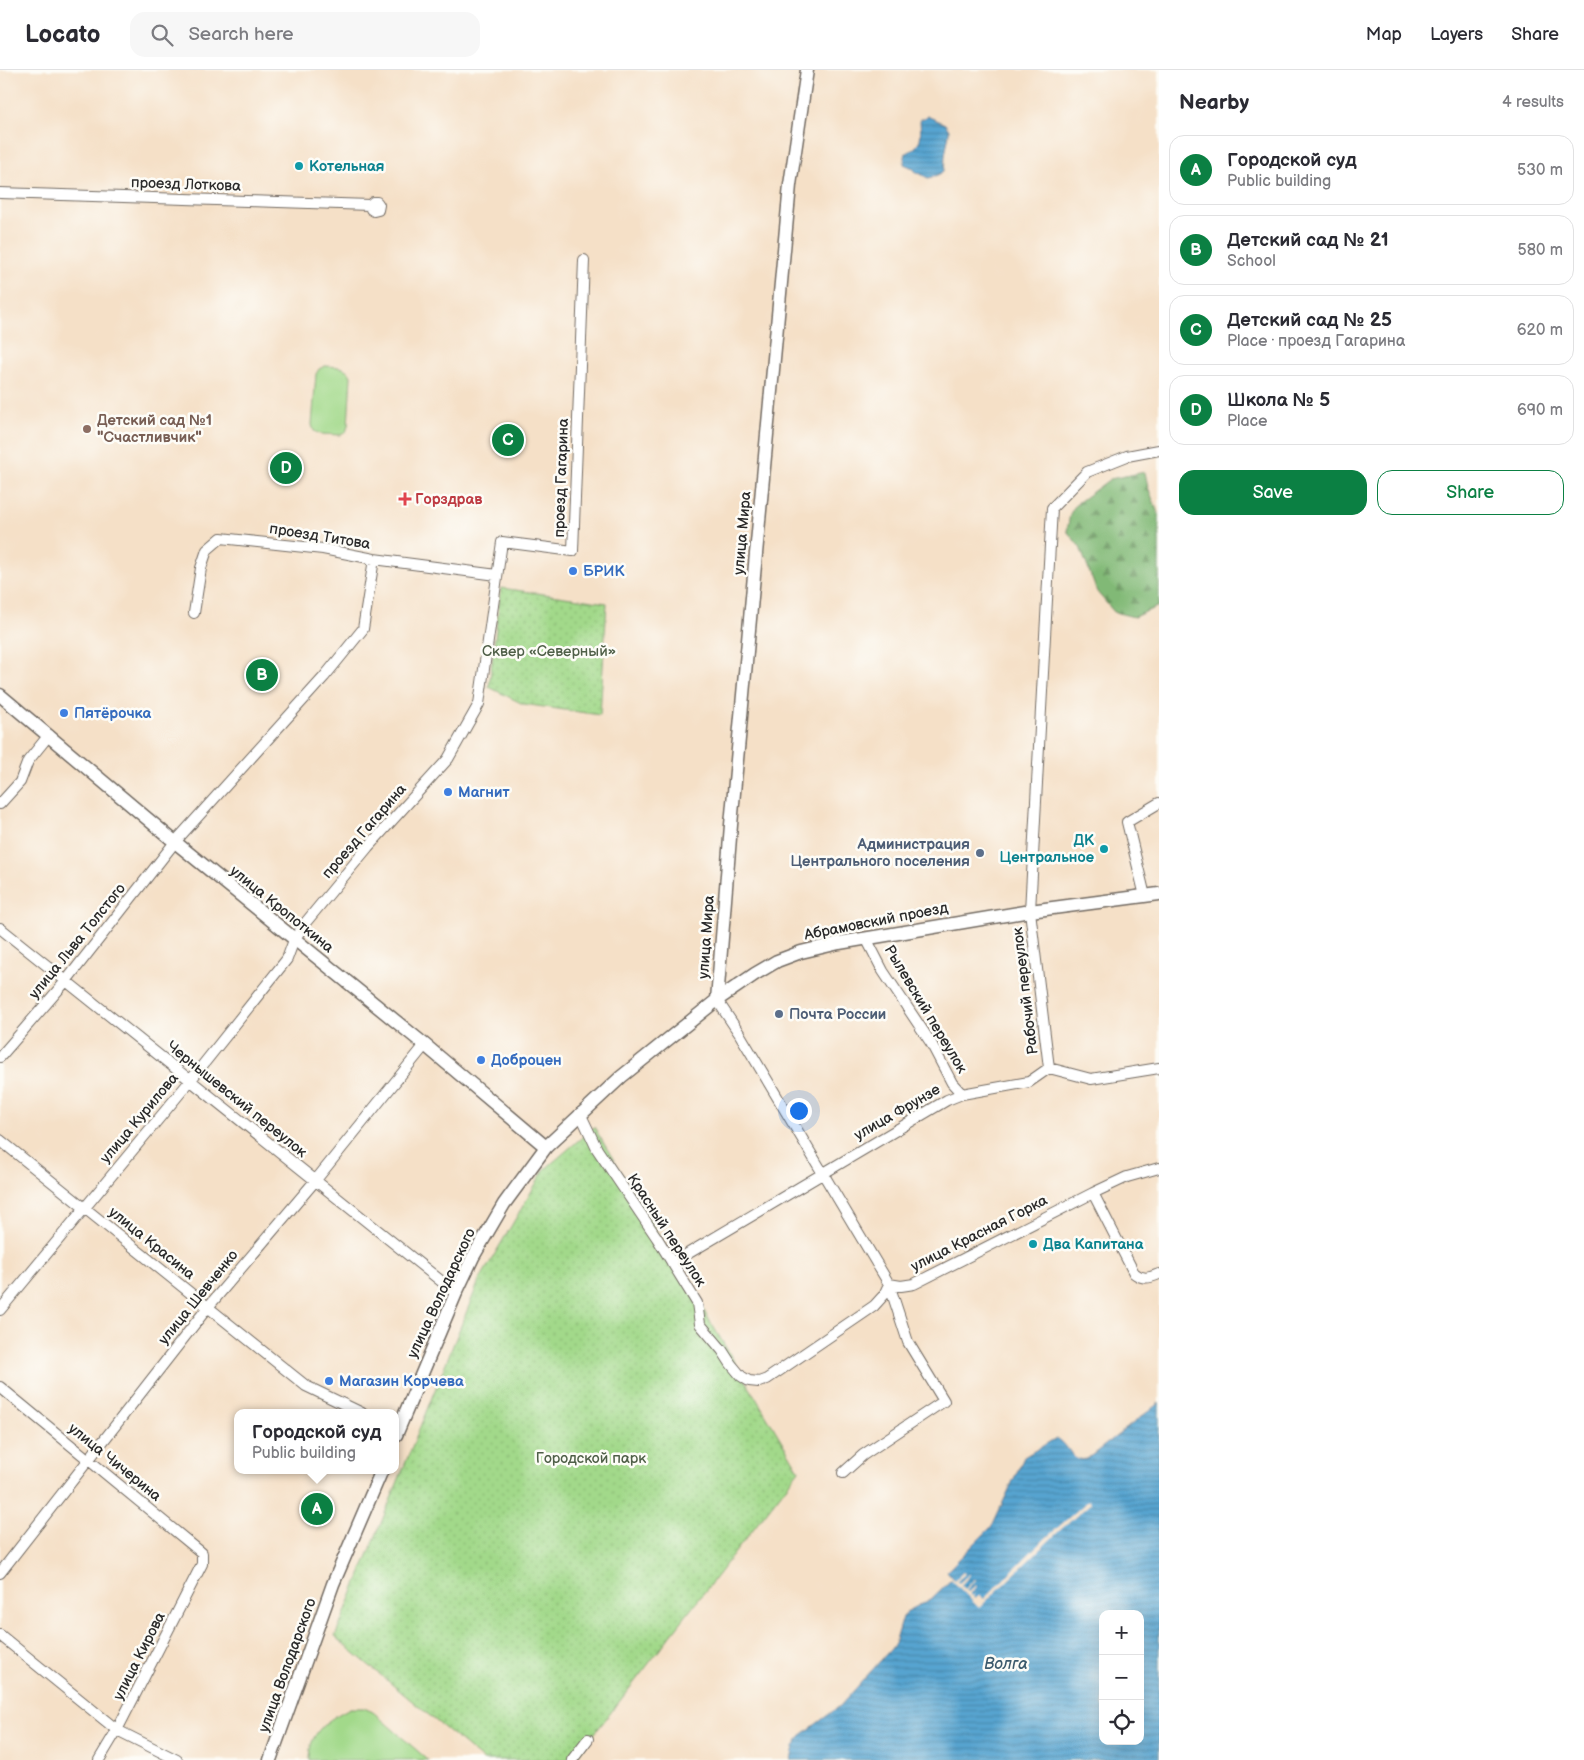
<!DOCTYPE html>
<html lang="en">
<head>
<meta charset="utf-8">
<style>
	:root { --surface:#fff; --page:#f7f7f7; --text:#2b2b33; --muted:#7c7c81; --line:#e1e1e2; --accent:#0b8043 }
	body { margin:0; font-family:"Balsamiq Sans",sans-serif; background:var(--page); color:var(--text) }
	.controls { position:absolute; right:15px; bottom:15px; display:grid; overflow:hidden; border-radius:10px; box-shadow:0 5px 20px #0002 }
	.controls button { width:45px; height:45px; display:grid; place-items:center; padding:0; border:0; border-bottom:1px solid var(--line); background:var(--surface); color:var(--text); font:25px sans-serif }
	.you { position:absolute; left:798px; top:1040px; width:18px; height:18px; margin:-12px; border:4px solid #fff; border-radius:50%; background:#1a73e8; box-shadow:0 0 0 8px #1a73e833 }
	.badge { display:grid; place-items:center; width:32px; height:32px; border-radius:50%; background:var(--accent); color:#fff; font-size:16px; font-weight:700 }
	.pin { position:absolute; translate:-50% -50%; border:2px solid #fff; box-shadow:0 1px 5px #0006 }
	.popup { position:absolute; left:234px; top:1339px; width:165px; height:65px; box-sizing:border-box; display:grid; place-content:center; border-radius:10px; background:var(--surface); filter:drop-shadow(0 1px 4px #0005); font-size:16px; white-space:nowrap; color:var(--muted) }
	.popup b { font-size:19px; color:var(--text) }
	.popup::after { content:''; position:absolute; left:50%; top:100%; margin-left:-10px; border:10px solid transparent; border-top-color:var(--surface) }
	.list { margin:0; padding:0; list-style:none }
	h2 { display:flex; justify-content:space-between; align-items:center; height:65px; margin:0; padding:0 20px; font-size:21px }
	h2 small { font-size:16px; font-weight:400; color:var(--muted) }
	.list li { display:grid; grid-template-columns:32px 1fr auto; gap:15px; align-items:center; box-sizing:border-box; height:70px; margin:0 10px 10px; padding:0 10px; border:1px solid var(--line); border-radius:15px }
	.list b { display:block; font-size:19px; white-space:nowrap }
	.list p { margin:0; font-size:16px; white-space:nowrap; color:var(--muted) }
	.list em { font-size:16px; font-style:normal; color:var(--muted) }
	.actions { display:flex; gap:10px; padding:15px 20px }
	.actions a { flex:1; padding:11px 0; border:1px solid var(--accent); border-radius:15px; text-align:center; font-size:18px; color:var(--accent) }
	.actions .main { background:var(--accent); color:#fff }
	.icon { flex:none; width:28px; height:28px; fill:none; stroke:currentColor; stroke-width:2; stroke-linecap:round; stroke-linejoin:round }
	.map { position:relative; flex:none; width:1159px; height:1690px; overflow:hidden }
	header { display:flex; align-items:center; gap:30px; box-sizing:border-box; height:70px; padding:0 25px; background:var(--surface); border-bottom:1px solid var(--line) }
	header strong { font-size:24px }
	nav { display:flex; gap:28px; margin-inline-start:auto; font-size:18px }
	.search { width:350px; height:45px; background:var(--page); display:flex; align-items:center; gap:12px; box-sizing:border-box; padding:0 18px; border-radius:15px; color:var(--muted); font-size:19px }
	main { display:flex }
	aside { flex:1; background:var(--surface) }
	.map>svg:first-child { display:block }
	.green { fill:#a2d98a; stroke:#66825a }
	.forest { fill:url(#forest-firs); stroke:#567250 }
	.park { fill:url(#park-dots); stroke:#66825a }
	.water { fill:url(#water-rules); stroke:#41687e; fill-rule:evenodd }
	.pier { fill:#f5e0c7 }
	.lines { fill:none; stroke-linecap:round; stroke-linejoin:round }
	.minor-casing { stroke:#726a62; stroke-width:12 }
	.tertiary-casing { stroke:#726a62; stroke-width:15 }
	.minor { stroke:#fff; stroke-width:10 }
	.tertiary { stroke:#fff; stroke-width:12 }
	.culture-dot { fill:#0f9aa8; stroke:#fdfcf7; stroke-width:2 }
	.education-dot { fill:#8d6e63; stroke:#fdfcf7; stroke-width:2 }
	.health-dot { fill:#e0444e; stroke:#fdfcf7; stroke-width:2 }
	.shop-dot { fill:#3f7fe0; stroke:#fdfcf7; stroke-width:2 }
	.service-dot { fill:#5c6f8a; stroke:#fdfcf7; stroke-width:2 }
	.labels { text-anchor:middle; stroke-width:5; stroke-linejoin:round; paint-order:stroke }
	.culture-label { font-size:15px; font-weight:bold; fill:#0d838f; stroke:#fdfcf7; text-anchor:start }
	.street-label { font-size:15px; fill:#2b2b2b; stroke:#fdfcf7 }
	.education-label { font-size:15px; font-weight:bold; fill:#785e54; stroke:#fdfcf7; text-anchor:start }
	.health-label { font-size:15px; font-weight:bold; fill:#be3a42; stroke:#fdfcf7; text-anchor:start }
	.shop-label { font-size:15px; font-weight:bold; fill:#366cbe; stroke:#fdfcf7; text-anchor:start }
	.park-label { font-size:15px; fill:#4f5f48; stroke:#fdfcf7 }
	.service-label { font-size:15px; font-weight:bold; fill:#4e5e75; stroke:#fdfcf7; text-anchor:end }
	.water-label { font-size:16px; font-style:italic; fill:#3d5b6d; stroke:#fdfcf7 }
</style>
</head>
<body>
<header>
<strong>Locato</strong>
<div class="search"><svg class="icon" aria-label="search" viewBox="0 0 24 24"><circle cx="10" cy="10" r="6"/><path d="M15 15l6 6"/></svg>Search here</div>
<nav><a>Map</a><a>Layers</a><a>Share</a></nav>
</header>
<main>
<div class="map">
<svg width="1159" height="1690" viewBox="0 0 1159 1690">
	<defs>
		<pattern id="forest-firs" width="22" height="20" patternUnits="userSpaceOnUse" patternTransform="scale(1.25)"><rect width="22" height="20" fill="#81b976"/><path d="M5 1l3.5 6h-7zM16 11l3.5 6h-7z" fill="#6a9761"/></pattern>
		<pattern id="park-dots" width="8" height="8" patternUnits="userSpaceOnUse" patternTransform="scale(1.25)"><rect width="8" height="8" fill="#a2d98a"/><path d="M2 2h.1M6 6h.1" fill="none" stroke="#8cba77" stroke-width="1.8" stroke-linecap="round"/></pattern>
		<pattern id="water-rules" width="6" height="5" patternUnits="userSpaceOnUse" patternTransform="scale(1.25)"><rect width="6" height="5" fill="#57a4d0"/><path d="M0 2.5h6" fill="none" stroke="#4886a9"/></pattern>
	</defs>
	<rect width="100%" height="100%" fill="#fdfcf7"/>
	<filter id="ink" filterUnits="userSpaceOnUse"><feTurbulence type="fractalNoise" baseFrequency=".02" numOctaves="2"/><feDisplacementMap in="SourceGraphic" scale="10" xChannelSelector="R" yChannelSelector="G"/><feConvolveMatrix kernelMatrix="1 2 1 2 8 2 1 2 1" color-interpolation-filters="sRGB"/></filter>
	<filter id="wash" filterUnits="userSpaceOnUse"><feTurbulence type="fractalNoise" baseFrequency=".0096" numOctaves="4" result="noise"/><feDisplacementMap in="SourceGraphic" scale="20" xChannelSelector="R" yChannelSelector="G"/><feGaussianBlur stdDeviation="1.12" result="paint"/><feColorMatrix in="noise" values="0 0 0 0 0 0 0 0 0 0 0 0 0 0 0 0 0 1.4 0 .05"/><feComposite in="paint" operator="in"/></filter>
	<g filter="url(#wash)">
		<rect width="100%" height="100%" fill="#f5e0c7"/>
		<path class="green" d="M 325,296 C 336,297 346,295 351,306 L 348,356 L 346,362 L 341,365 L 320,364 L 314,361 L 312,355 L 316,304 L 319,299 Z
			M 350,1638 L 364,1638 L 373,1642 L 428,1690 L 309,1690 C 309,1662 327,1650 350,1638 Z"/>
		<path class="forest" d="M 1145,402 L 1148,417 L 1159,446 L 1159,536 L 1134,547 L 1114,542 L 1097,522 L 1080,477 L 1067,461 L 1070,444 L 1076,434 L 1110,409 Z"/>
		<path class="park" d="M 501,518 L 607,533 L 600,645 L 523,634 L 489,617 Z
			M 594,1057 L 799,1400 L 574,1690 L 483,1690 L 335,1567 L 479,1211 L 544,1100 Z"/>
		<path class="water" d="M 927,46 L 945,54 L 949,60 C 949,67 947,73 946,80 C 942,98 951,102 928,108 L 915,101 L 913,98 L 904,94 L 905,84 C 923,75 921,68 920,50 Z
			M 1159,1333 L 1159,1690 L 791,1690 L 794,1677 L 800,1666 L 840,1636 L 890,1580 L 895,1574 L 903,1547 L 906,1542 L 931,1529 L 953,1508 L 947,1501 L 992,1456 L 1024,1387 L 1056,1368 C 1069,1373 1070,1393 1087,1389 ZM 1103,1544 L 1140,1544 L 1140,1671 L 1103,1671 Z"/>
		<path class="pier" d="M 1089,1430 L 1091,1433 L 1059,1461 L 979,1538 L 951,1509 L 953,1508 L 955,1510 L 963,1502 L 965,1504 L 957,1511 L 959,1513 L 969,1504 L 970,1505 L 961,1515 L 965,1519 L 975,1509 L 976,1510 L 966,1520 L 968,1522 L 976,1515 L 977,1516 L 970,1524 L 972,1526 L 977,1521 L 973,1527 L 975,1529 L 980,1525 L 984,1529 L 1037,1476 Z"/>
	</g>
	<g filter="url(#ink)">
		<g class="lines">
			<defs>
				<path id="minor" d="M 0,123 L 370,135 L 373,132 L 377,132 L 379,135 L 378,140 L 374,141 L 371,139 L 370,135
					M 194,543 L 201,498 L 207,480 L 221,468 L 323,479 L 374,489 L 497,505
					M 0,734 L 20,712 L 28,691 L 49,665
					M 1145,826 L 1127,752 L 1159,733
					M 0,858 L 456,1223
					M 866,868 L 883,901 L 931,973 L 952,1013 L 962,1024
					M 717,930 L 739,963 L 889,1214 L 908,1272 L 944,1331 L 863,1385 L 843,1403
					M 0,987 L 66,911 L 175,772 L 324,607 L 363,559 L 374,489
					M 1049,998 L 1030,841 L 1052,438 L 1087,402 L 1127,386 L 1159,380
					M 580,1043 L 597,1079 L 657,1168 L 697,1233 L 700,1254 L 722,1280 L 731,1294 L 741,1306 L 749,1311 L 759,1312 L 767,1309 L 874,1236 L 884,1225 L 889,1214 L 901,1216 L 914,1214 L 1093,1123 L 1127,1107 L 1159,1098
					M 0,1070 L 306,1316 L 362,1343
					M 1093,1123 L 1134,1203 C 1143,1210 1149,1208 1159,1204
					M 672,1193 L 947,1030 L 962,1024 L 1029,1012 L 1049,998 L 1091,1009 L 1159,998
					M 0,1240 L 190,1011 L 287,889 L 294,870 L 306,852 L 368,777 L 448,689 L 479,634 L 502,472 L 573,481 L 584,190
					M 0,1317 L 202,1483 L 202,1494 L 117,1660 L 99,1690
					M 0,1503 L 208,1237 L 315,1111 L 425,975
					M 0,1565 L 117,1660 L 177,1690
					M 572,1690 L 588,1669"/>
				<path id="tertiary" d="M 0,625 L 175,772 L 425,975 L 546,1077
					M 717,930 L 731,755 L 790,115 L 807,0
					M 396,1365 L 456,1223 L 473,1187 L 504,1134 L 546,1077 L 621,1007 L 717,930 L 755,904 L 777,891 L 801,882 L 839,873 L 1030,841 L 1159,824
					M 270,1690 L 333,1514 L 382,1400"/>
			</defs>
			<use href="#minor" class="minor-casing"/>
			<use href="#tertiary" class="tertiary-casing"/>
			<use href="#minor" class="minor"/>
			<use href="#tertiary" class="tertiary"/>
		</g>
	</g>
	<g class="culture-dot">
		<circle cx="299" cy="96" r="5"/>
		<circle cx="1104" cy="779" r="5"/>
		<circle cx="1033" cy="1174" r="5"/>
	</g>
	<circle class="education-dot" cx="87" cy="359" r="5"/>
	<path class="health-dot" d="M402.5 421.5h5v5h5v5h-5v5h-5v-5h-5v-5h5z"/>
	<g class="shop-dot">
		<circle cx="573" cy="501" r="5"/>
		<circle cx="64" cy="643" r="5"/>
		<circle cx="448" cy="722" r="5"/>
		<circle cx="481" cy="990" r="5"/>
		<circle cx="329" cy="1311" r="5"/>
	</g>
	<g class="service-dot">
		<circle cx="980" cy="783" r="5"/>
		<circle cx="779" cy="944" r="5"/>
	</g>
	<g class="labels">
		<g class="culture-label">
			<text x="309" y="101">Котельная</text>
			<text x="1094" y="775" text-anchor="end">ДК<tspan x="1094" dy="17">Центральное</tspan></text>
			<text x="1043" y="1179">Два Капитана</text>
		</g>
		<g class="street-label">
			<text transform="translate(186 114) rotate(2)" y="5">проезд Лоткова</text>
			<text transform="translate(561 408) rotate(-88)" y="5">проезд Гагарина</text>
			<text transform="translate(742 463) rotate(-85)" y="5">улица Мира</text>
			<text transform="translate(320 466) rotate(9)" y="5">проезд Титова</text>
			<text transform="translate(364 761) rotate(-49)" y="5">проезд Гагарина</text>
			<text transform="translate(282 839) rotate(39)" y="5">улица Кропоткина</text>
			<text transform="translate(876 851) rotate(-11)" y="5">Абрамовский проезд</text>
			<text transform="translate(706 867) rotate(-86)" y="5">улица Мира</text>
			<text transform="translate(77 871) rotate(-51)" y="5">улица Льва Толстого</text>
			<text transform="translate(1025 921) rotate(-97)" y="5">Рабочий переулок</text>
			<text transform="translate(926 939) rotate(59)" y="5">Рылевский переулок</text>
			<text transform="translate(237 1029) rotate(39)" y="5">Чернышевский переулок</text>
			<text transform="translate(897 1042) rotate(-30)" y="5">улица Фрунзе</text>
			<text transform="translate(139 1048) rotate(-50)" y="5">улица Курилова</text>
			<text transform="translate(667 1160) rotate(57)" y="5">Красный переулок</text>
			<text transform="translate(979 1163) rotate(-27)" y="5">улица Красная Горка</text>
			<text transform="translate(152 1173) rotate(39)" y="5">улица Красина</text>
			<text transform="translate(441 1223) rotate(-65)" y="5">улица Володарского</text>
			<text transform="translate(198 1227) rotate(-51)" y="5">улица Шевченко</text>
			<text transform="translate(115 1392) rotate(39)" y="5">улица Чичерина</text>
			<text transform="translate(139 1586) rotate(-63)" y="5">улица Кирова</text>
			<text transform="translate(287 1595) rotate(-70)" y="5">улица Володарского</text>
		</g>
		<g class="education-label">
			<text x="97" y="355">Детский сад №1<tspan x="97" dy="17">"Счастливчик"</tspan></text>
		</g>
		<g class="health-label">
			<text x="415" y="434">Горздрав</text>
		</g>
		<g class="shop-label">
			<text x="583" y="506">БРИК</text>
			<text x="74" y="648">Пятёрочка</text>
			<text x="458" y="727">Магнит</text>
			<text x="491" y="995">Доброцен</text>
			<text x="339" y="1316">Магазин Корчева</text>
		</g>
		<g class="park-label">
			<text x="549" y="586">Сквер «Северный»</text>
			<text x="591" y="1393">Городской парк</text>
		</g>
		<g class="service-label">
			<text x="970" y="779">Администрация<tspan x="970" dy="17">Центрального поселения</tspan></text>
			<text x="789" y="949" text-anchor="start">Почта России</text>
		</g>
		<g class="water-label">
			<text x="1006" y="1599">Волга</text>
		</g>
	</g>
</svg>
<div class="controls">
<button>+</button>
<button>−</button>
<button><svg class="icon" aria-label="locate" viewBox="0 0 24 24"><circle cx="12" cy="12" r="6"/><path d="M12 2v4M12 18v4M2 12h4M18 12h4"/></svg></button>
</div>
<div class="you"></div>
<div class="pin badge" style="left:317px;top:1439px">A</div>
<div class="popup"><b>Городской суд</b>Public building</div>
<div class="pin badge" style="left:262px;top:605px">B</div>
<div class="pin badge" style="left:508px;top:370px">C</div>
<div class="pin badge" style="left:286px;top:398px">D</div>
</div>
<aside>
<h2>Nearby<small>4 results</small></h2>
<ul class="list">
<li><span class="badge">A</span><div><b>Городской суд</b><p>Public building</p></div><em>530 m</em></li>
<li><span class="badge">B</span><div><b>Детский сад № 21</b><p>School</p></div><em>580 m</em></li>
<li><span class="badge">C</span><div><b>Детский сад № 25</b><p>Place · проезд Гагарина</p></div><em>620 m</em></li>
<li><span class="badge">D</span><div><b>Школа № 5</b><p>Place</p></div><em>690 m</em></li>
</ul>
<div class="actions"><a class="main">Save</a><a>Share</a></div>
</aside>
</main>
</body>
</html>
